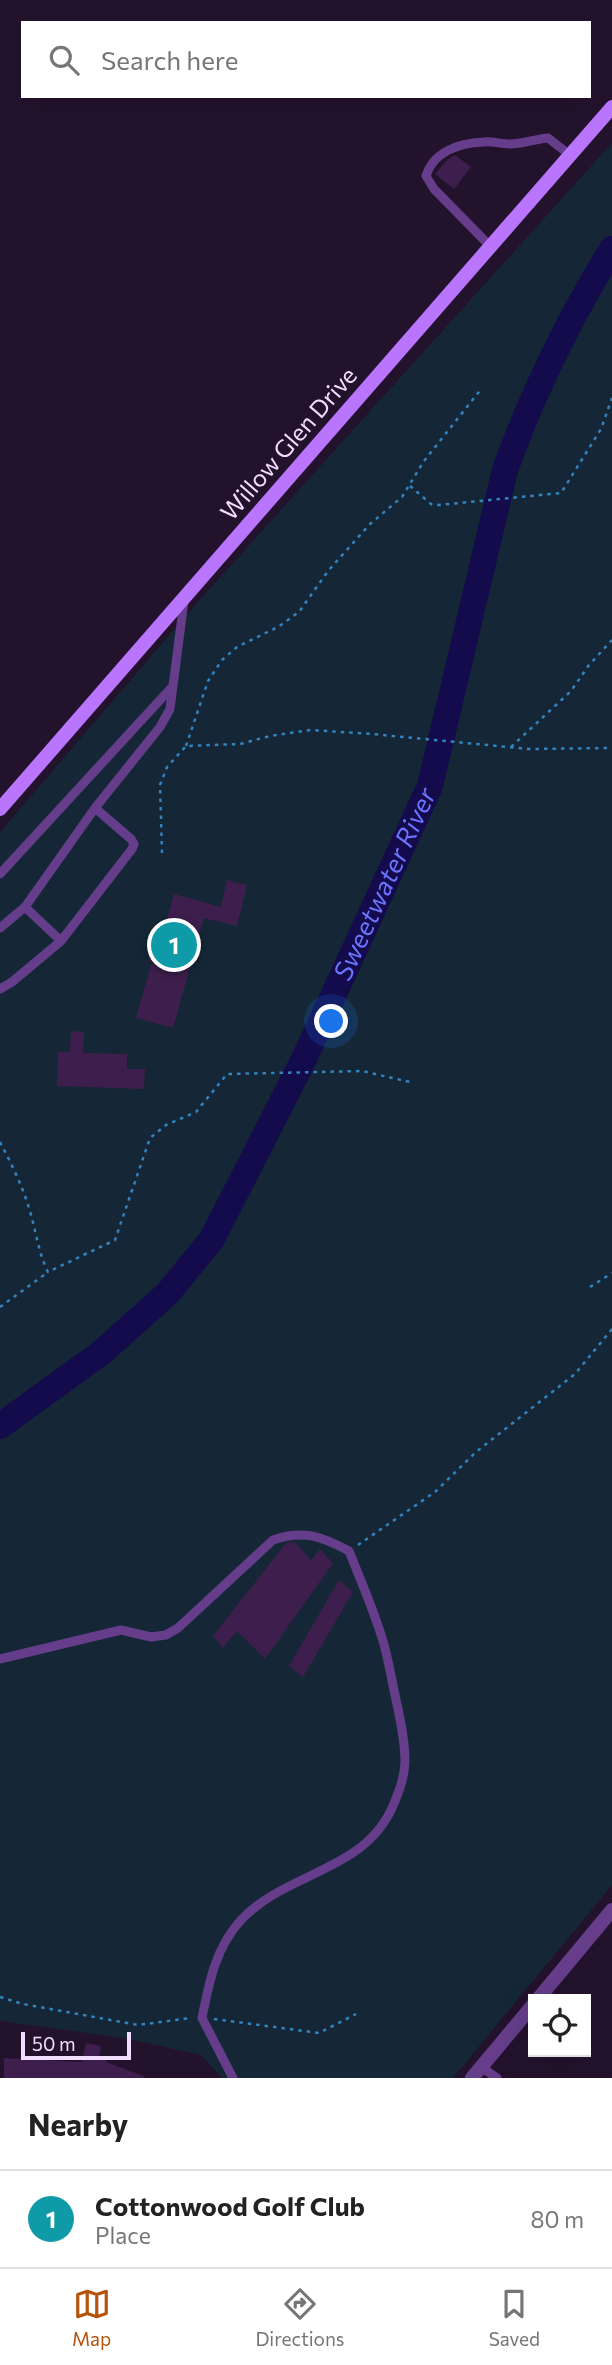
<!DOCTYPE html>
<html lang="en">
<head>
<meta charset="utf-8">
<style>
	:root { --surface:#fff; --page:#f2f2f2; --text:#222; --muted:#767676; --line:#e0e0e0; --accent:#b45309 }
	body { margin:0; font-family:Commissioner,sans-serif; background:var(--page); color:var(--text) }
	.controls { position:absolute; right:21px; bottom:21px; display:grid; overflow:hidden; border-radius:0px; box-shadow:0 7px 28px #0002 }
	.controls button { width:63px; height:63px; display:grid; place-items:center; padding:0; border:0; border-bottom:2px solid var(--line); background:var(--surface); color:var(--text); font:35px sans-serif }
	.scale { position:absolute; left:21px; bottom:18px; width:110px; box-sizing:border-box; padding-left:7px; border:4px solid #f1ddff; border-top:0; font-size:19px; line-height:24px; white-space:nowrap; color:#f1ddff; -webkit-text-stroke:5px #23122c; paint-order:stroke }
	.you { position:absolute; left:332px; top:1022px; width:24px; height:24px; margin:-18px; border:5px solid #fff; border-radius:50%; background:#1a73e8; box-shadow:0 0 0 10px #1a73e833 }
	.badge { display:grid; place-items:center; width:46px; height:46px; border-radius:50%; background:var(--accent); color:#fff; font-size:23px; font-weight:700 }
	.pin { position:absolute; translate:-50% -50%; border:4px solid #fff; box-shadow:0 2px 7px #0006 }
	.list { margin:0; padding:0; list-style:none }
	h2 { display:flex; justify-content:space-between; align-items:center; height:91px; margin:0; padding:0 28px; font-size:30px }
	h2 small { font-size:23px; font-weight:400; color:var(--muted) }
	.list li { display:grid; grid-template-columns:46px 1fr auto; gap:21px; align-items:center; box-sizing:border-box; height:98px; padding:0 28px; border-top:2px solid var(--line) }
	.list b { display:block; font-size:26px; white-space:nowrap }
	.list p { margin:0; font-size:23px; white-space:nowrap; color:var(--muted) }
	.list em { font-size:23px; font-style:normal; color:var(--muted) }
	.icon { flex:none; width:38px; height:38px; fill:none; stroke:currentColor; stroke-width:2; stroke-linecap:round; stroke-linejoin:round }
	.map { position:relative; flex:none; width:612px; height:2078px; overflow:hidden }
	.search { position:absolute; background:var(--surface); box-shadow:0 7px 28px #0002; left:21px; right:21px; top:21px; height:77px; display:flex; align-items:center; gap:18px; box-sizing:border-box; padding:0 24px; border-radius:0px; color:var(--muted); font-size:26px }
	.sheet { height:189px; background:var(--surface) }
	nav { display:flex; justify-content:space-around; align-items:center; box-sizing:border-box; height:98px; border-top:2px solid var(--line); background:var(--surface); font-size:19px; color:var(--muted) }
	nav a { display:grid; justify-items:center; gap:4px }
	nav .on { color:var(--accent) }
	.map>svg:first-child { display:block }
	.green { fill:#152736 }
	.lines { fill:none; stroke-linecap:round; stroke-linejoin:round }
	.river { stroke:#130b4b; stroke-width:26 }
	.building { fill:#3e1e4d }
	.path { stroke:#3283be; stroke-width:2.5; stroke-dasharray:3.5 5; stroke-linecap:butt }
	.lane { stroke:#653d8b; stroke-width:9 }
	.street { stroke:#653d8b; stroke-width:14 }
	.secondary { stroke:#ba75fe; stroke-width:14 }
	.labels { text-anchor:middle; stroke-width:7; stroke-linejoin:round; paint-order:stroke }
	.street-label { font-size:24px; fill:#f1ddff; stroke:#23122c }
	.water-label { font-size:26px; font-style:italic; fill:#6c74fe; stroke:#23122c }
</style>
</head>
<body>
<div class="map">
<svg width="612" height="2078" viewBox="0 0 612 2078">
	<rect width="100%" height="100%" fill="#23122c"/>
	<path class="green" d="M 612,143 L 612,1885 L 453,2078 L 222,2078 L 201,2055 L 124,2038 L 0,2021 L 0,832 L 196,604 Z"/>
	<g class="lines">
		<path class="river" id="s1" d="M 0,1426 L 101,1353 L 168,1293 L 212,1239 L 304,1059 L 430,786 L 505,470 C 533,392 569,319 612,249"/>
	</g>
	<path class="building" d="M 455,155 L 471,167 L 454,189 L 435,174 L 447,160 Z
		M 227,880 L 247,885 L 237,926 L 204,918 L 173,1028 L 136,1018 L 152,962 L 148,961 L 157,928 L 164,930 L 174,894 L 221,907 Z
		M 71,1031 L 84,1032 L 83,1053 L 127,1054 L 127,1069 L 145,1069 L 144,1089 L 57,1086 L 58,1052 L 70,1052 Z
		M 295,1542 L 311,1560 L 320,1549 L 333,1563 L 265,1659 L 237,1631 L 223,1648 L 213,1636 L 286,1543 Z
		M 339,1580 L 353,1592 L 303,1677 L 289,1666 Z
		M 86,2043 L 101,2046 L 99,2058 L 106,2059 L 106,2062 L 144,2076 L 144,2078 L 4,2078 L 4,2058 L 82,2062 Z"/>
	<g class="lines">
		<path class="path" d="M 410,486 L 431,504 L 439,505 L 561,493 L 601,429 L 612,398
			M 186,746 L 208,681 L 222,660 L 237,647 L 278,627 L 299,612 L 328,571 L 370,524 L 402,497 L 424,461 L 482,388
			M 511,747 L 571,691 L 589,665 L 612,640
			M 162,853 L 160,785 L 167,767 L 186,746 L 240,744 L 270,736 L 311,730 L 372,734 L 529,749 L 612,748
			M 0,1142 C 11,1163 22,1185 29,1208 C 36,1230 38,1252 48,1272 L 115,1240 L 150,1138 L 166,1125 L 196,1112 L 227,1074 L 362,1071 L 410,1082
			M 590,1287 L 612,1273
			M 0,1307 L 48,1272
			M 358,1545 L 435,1492 L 476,1452 L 575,1374 L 612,1329
			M 0,1997 L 23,2004 L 138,2025 L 190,2018
			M 214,2019 L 319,2033 L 356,2014"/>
		<path class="lane" d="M 491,247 L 434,189 L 426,176 C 433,152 459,143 483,142 C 492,141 501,144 510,144 C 523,144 535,139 548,138 L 570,155
			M 0,874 L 172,687
			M 25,907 L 95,808 L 160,727 L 170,709 L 184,601
			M 0,928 L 25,907 L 61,941 L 12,982 L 0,989
			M 61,941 L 132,849 L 134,844 L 131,839 L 95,808
			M 0,1659 L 121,1630 L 151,1637 L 166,1635 L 178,1628 L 273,1540 C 303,1529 323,1537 349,1551 C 361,1581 374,1611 383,1641 C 389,1661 392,1683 397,1704 C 401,1723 405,1742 405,1762 C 404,1779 399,1792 392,1808 C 363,1872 286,1872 241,1920 C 216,1947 209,1982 202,2018 L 233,2078
			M 481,2067 L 497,2078"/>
		<path class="street" d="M 538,1999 L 612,1910
			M 472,2078 L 533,2005"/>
		<path class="secondary" d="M 0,809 L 612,107"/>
	</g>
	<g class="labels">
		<g class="street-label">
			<text transform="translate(289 444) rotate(-49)" y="8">Willow Glen Drive</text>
		</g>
		<g class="water-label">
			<text dy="9" stroke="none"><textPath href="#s1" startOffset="679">Sweetwater River</textPath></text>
		</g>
	</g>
</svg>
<div class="controls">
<button><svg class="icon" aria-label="locate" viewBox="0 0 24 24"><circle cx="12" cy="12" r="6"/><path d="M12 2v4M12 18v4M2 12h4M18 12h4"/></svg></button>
</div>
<div class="scale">50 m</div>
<div class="you"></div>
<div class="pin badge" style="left:174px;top:945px;background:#0f9aa8">1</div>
<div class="search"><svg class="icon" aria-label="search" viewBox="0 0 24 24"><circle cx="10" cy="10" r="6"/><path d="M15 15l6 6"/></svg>Search here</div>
</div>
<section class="sheet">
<h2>Nearby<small></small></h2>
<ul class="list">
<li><span class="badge" style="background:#0f9aa8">1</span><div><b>Cottonwood Golf Club</b><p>Place</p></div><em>80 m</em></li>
</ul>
</section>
<nav>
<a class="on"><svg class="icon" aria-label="map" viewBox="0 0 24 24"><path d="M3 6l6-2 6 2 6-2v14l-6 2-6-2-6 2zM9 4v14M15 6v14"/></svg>Map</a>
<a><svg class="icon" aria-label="directions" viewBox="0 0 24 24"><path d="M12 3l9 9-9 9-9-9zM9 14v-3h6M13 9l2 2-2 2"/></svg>Directions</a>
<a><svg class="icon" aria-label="saved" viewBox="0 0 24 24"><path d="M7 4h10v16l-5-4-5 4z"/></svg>Saved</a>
</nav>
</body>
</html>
